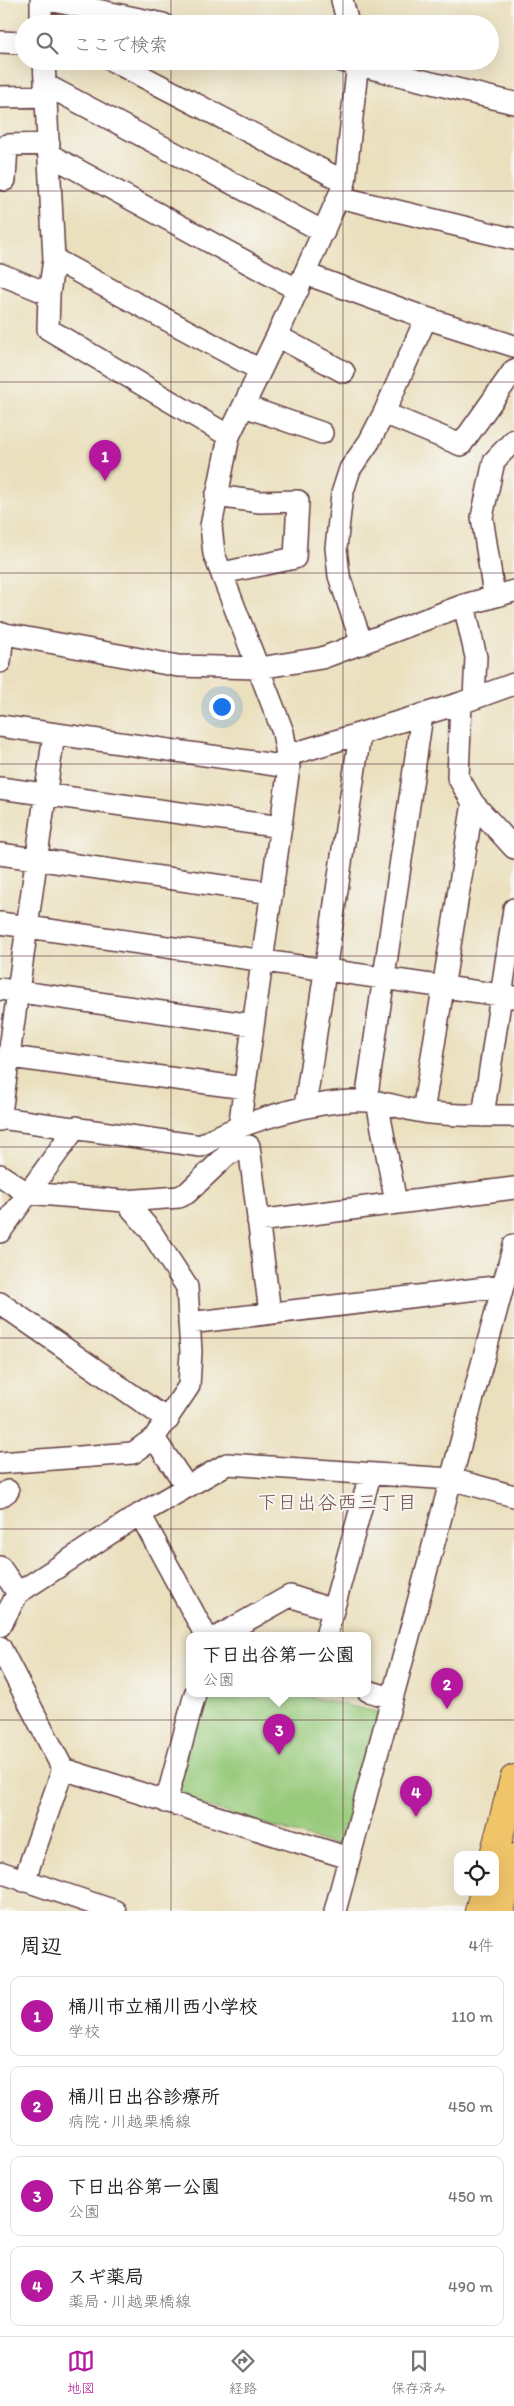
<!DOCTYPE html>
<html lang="ja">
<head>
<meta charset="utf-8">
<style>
	:root { --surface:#fff; --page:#f2f2f2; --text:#202124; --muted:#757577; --line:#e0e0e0; --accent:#b5179e }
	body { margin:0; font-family:Itim,"Klee One",sans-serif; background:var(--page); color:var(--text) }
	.controls { position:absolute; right:15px; bottom:15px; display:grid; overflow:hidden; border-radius:10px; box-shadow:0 5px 20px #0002 }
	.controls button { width:45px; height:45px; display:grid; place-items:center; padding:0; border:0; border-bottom:1px solid var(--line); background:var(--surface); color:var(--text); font:25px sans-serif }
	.you { position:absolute; left:221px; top:706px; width:18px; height:18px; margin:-12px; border:4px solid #fff; border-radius:50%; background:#1a73e8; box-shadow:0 0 0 8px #1a73e833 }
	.badge { display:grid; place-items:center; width:32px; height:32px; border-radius:50%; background:var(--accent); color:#fff; font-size:16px; font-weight:700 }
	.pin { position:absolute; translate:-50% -41px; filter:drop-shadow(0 1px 2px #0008) }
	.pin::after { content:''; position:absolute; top:26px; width:18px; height:15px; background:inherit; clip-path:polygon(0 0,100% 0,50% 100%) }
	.popup { position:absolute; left:186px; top:1632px; width:185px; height:65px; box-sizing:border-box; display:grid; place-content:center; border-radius:10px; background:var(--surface); filter:drop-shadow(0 1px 4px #0005); font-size:16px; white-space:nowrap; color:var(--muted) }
	.popup b { font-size:19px; color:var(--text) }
	.popup::after { content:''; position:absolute; left:50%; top:100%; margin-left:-10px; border:10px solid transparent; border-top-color:var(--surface) }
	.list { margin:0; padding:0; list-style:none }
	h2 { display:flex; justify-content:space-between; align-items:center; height:65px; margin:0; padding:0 20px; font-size:21px }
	h2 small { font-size:16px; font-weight:400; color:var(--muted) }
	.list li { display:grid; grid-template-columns:32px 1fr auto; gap:15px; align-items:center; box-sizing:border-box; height:80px; margin:0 10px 10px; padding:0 10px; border:1px solid var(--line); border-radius:10px }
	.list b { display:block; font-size:19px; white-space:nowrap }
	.list p { margin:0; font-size:16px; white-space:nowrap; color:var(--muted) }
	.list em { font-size:16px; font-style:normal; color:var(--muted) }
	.icon { flex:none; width:28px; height:28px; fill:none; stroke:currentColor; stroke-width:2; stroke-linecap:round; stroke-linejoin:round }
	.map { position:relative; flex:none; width:514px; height:1911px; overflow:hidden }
	.search { position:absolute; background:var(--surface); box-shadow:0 5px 20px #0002; left:15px; right:15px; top:15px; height:55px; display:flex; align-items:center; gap:12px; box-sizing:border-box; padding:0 18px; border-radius:28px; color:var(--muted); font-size:19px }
	.sheet { height:425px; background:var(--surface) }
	nav { display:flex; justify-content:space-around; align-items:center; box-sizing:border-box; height:70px; border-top:1px solid var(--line); background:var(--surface); font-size:14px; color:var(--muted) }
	nav a { display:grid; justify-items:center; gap:2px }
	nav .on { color:var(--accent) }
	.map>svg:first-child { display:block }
	.green { fill:#97ca7a; stroke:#707452 }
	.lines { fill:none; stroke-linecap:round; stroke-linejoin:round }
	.minor-casing { stroke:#623c41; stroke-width:24 }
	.major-casing { stroke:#623c41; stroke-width:30 }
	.minor { stroke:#fff; stroke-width:21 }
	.major { stroke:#f0c469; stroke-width:28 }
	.grid { fill:none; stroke:#4a1f2b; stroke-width:1; stroke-opacity:0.55 }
	.labels { text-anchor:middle; stroke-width:4; stroke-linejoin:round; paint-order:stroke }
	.neighbourhood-label { font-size:20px; fill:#794f4a; stroke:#f6f6f2 }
</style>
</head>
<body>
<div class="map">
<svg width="514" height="1911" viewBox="0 0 514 1911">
	<rect width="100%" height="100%" fill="#f6f6f2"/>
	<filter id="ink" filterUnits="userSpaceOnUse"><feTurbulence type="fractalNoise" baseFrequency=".02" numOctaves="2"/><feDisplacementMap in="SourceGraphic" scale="10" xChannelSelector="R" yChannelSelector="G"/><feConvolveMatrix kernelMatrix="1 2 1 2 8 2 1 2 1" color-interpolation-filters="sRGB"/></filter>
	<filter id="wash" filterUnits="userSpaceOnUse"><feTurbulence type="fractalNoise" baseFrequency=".0096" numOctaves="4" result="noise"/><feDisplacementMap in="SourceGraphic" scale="20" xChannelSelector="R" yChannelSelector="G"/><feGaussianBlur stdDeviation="1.12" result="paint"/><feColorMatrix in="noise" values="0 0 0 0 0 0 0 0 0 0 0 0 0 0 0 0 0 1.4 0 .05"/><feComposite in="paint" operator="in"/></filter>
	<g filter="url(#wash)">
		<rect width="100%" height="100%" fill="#ebe0be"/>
		<path class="green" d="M 204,1694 L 297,1694 L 382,1713 L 345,1848 L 175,1797 Z"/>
	</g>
	<g filter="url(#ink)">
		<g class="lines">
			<defs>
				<path id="minor" d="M 41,0 L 41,24
					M 49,0 L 163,24
					M 342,0 L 348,24
					M 0,42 L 24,43
					M 44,61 L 54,259 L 49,294 L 48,329 L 229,436
					M 113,61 L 345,182
					M 342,61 L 514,103
					M 46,85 L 324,232
					M 0,97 L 47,96
					M 50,155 L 298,290
					M 5,180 L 7,145 L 49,144
					M 339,197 L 514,239
					M 54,259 L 260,370
					M 0,274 L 49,294
					M 306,274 L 426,318 L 514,346
					M 277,336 L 344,372
					M 244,406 L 322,433
					M 384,413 L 461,445 L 514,370
					M 216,496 L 260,502 L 298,501 L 295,558 L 222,573
					M 494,595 L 482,517 L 494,461 L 514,440
					M 464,605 L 476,657 L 474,698
					M 0,633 L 178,666 L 259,668 L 322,658 L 464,605 L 514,591
					M 362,644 L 339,576 L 336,548 L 342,494 L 350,469 L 369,442 L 384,413 L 426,318
					M 0,662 L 3,633
					M 0,726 L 289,767
					M 289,755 L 461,703 L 514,684
					M 0,788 L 281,827
					M 473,803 L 514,848
					M 0,854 L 272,893
					M 0,923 L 514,997
					M 0,989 L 253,1025
					M 10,1057 L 245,1088
					M 366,1101 L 422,715
					M 379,1102 L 379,1112 L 396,1203
					M 305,1107 L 360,734
					M 423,1112 L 473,803 L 458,777 L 461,703
					M 483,1116 L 514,909
					M 1,1118 L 201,1146 C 240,1121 320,1099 367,1101 C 386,1102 404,1109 423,1112 C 453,1116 484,1116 514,1116
					M 0,1120 L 54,734
					M 239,1128 L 289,767 L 283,732 L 214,554 L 211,526 L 229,436 L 277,336 L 345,182 L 358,61
					M 0,1175 L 27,1193 L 125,1201 L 150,1230 L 187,1287 L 191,1352 L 189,1386 L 154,1438 L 133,1453 L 0,1463
					M 125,1201 L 179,1197 L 187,1193 L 228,1154 L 249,1146 L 270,1313
					M 258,1221 L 514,1188
					M 0,1232 L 76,1127
					M 0,1303 L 168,1420
					M 189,1323 L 503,1286
					M 154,1438 L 187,1487
					M 0,1497 L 8,1491
					M 140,1514 L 206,1636
					M 0,1567 L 18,1593
					M 0,1626 L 18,1593 L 140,1514 L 227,1464 L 451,1479 L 514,1496
					M 219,1636 L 290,1596 L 333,1610
					M 326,1636 L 370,1475
					M 0,1647 L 63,1769 L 349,1858
					M 368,1691 L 392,1698
					M 166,1802 L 195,1694
					M 0,1872 L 115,1911
					M 24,1881 L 63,1769
					M 335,1911 L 514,1245"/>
				<path id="major" d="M 494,1855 L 514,1779
					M 479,1911 L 484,1892
					M 500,1911 L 514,1858"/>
			</defs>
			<use href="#minor" class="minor-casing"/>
			<use href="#major" class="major-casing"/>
			<use href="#minor" class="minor"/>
			<use href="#major" class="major"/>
		</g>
	</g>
	<path class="grid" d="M 171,0 L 171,24M 343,0 L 343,24M 171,61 L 171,1911M 343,61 L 343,1911M 0,191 L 514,191M 0,382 L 514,382M 0,573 L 514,573M 0,764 L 514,764M 0,956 L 514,956M 0,1147 L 514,1147M 0,1338 L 514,1338M 0,1529 L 514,1529M 0,1720 L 514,1720"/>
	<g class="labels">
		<g class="neighbourhood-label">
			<text x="337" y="1509">下日出谷西三丁目</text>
		</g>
	</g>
</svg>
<div class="controls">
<button><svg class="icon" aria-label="locate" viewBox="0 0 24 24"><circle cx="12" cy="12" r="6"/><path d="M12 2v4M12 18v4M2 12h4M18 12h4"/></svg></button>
</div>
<div class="you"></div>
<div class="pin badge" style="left:105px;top:481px">1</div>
<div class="pin badge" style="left:447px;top:1709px">2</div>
<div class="pin badge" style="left:279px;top:1755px">3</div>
<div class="popup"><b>下日出谷第一公園</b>公園</div>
<div class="pin badge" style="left:416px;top:1817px">4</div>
<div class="search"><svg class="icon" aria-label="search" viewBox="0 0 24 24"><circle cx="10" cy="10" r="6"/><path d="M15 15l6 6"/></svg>ここで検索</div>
</div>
<section class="sheet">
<h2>周辺<small>4件</small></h2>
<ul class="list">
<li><span class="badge">1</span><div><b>桶川市立桶川西小学校</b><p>学校</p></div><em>110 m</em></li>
<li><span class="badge">2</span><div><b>桶川日出谷診療所</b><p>病院 · 川越栗橋線</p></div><em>450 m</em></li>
<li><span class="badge">3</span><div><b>下日出谷第一公園</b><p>公園</p></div><em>450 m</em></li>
<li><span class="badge">4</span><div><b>スギ薬局</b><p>薬局 · 川越栗橋線</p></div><em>490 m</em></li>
</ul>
</section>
<nav>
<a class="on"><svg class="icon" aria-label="map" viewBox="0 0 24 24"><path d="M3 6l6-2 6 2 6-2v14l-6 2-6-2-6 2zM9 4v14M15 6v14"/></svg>地図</a>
<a><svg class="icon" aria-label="directions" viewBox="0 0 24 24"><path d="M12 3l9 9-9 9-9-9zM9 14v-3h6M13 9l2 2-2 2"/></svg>経路</a>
<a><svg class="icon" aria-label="saved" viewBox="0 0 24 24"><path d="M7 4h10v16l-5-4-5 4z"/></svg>保存済み</a>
</nav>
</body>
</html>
